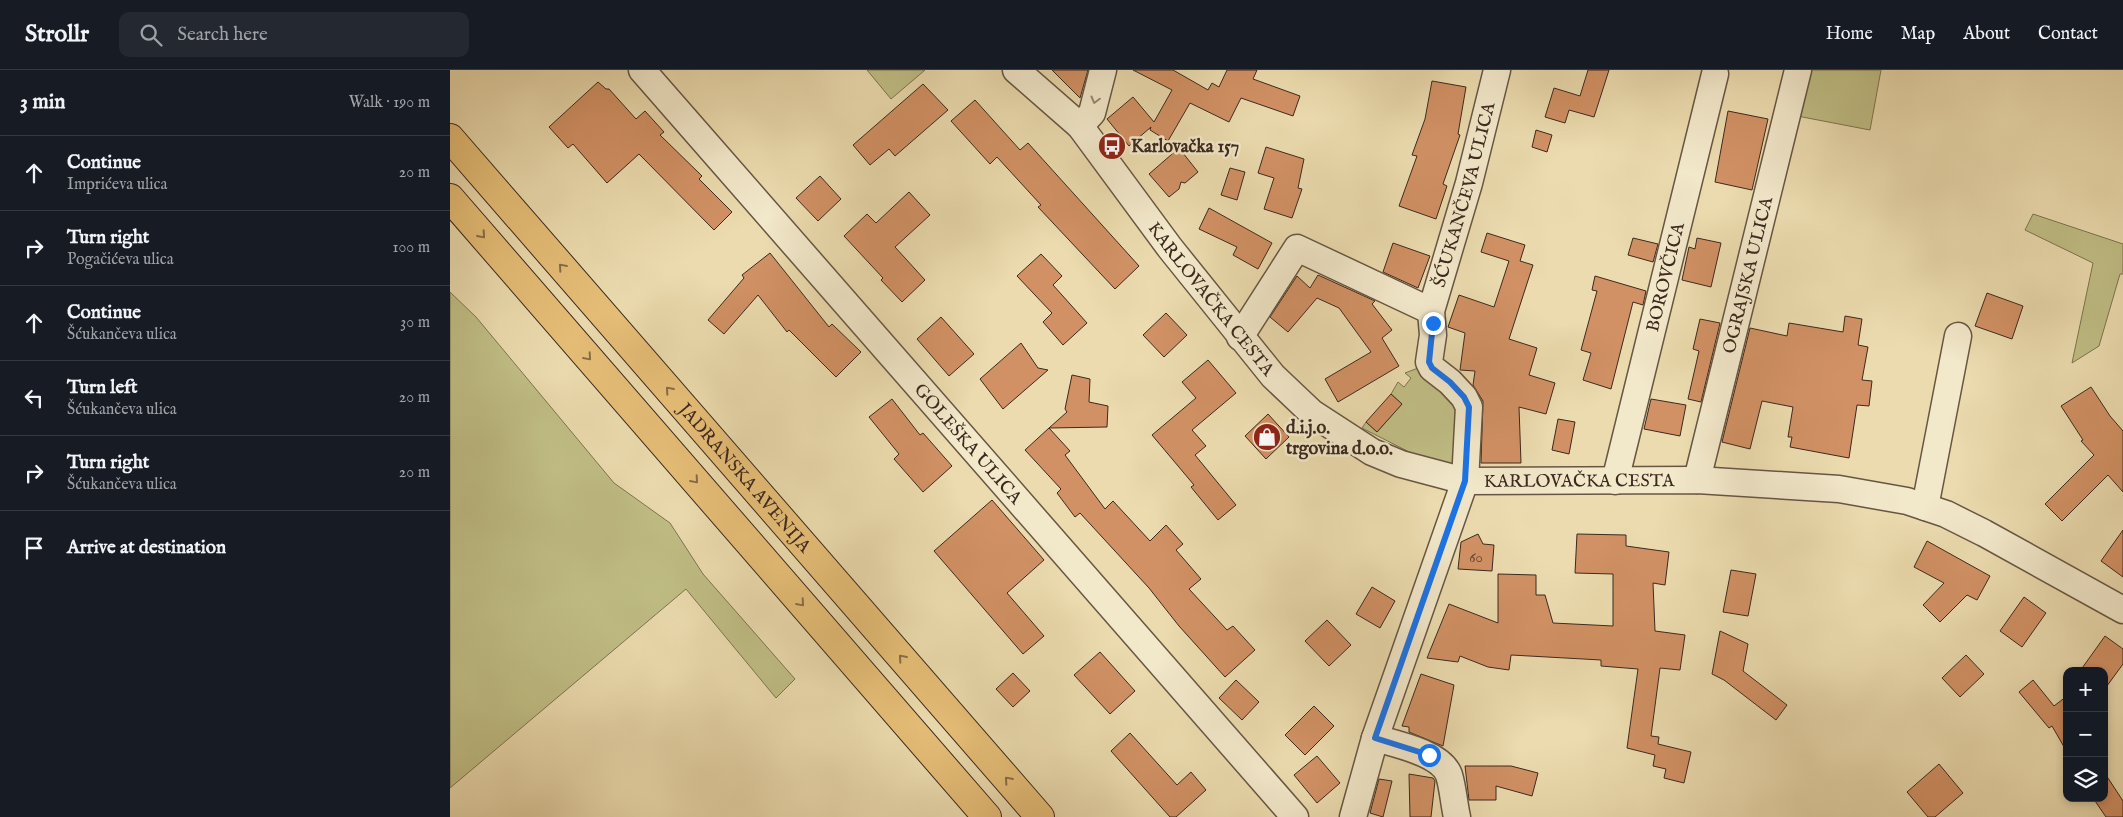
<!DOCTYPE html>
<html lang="en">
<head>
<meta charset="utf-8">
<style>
	:root { --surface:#171b24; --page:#242831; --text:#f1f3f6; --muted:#9ea1a6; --line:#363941 }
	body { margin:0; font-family:"IM FELL English",serif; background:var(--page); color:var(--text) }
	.controls { position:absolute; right:15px; bottom:15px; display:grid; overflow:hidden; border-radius:10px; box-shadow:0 2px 8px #0003 }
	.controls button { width:45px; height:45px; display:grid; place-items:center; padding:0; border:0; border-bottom:1px solid var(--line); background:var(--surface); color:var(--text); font:25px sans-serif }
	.stop { position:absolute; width:15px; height:15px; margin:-11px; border:4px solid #1a73e8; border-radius:50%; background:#fff }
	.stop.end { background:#1a73e8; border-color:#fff; box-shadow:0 1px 5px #0008 }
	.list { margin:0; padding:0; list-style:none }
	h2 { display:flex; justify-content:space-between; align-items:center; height:65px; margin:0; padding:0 20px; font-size:21px }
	h2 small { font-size:16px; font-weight:400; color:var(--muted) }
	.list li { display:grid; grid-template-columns:32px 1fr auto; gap:15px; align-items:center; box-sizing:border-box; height:75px; padding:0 20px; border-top:1px solid var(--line) }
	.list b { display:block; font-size:19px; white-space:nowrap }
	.list p { margin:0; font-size:16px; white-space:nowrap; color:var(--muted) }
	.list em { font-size:16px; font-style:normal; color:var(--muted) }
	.icon { flex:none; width:28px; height:28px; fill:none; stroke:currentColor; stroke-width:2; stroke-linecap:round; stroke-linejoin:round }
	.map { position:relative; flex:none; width:1673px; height:747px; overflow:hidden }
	header { display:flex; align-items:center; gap:30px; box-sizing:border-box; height:70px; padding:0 25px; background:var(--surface); border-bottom:1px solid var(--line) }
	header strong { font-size:24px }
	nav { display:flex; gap:28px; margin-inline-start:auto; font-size:18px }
	.search { width:350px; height:45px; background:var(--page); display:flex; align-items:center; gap:12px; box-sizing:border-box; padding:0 18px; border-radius:10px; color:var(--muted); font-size:19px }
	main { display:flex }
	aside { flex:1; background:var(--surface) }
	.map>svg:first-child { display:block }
	.green { fill:#c0be85; stroke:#7e7452 }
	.building { fill:#d19164; stroke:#3c291f }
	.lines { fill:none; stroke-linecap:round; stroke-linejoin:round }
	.minor-casing { stroke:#685643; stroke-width:29 }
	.major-casing { stroke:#3c291f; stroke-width:30 }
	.minor { stroke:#f2e8ca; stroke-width:26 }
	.major { stroke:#e6be77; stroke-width:28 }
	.oneway { stroke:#978874 }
	.oneway2 { stroke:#886c47 }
	.route { stroke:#1a73e8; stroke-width:6 }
	.labels { text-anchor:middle; stroke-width:5; stroke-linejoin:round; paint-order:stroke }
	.number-label { font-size:15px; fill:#614330 }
	.poi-label { font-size:18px; font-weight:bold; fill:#3c291f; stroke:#f2e8ca; text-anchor:start }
	.street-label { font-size:18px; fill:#3c291f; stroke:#f2e8ca }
</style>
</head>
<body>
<header>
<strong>Strollr</strong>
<div class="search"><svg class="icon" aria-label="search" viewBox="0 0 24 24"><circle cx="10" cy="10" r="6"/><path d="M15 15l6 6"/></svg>Search here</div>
<nav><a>Home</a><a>Map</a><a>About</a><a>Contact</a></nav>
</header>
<main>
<aside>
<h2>3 min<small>Walk · 190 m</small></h2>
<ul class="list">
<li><svg class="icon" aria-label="ahead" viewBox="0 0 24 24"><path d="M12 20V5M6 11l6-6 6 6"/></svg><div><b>Continue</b><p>Imprićeva ulica</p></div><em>20 m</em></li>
<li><svg class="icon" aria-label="right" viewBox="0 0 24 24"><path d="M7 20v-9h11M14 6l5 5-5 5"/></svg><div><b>Turn right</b><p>Pogačićeva ulica</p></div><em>100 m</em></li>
<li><svg class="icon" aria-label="ahead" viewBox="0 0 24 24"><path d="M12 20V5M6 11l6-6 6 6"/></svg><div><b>Continue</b><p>Šćukančeva ulica</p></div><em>30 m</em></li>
<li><svg class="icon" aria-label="left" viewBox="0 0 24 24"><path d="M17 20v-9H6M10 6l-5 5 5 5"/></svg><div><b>Turn left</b><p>Šćukančeva ulica</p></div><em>20 m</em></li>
<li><svg class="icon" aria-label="right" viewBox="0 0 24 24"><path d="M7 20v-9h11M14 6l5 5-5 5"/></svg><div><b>Turn right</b><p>Šćukančeva ulica</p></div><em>20 m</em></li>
<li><svg class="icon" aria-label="arrive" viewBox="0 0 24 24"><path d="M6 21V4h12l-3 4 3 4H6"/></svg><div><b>Arrive at destination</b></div></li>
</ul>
</aside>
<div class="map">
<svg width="1673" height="747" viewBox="0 0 1673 747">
	<rect width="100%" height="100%" fill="#ebdbae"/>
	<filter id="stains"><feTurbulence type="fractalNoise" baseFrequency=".004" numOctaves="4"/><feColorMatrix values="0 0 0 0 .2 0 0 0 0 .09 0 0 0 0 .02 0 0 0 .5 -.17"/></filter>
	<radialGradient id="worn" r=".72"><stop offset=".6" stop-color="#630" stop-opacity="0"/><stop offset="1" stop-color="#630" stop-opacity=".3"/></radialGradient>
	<path class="green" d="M 417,0 L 475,0 L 441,29 Z
		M 1352,0 L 1431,0 L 1420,60 L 1342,45 Z
		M 1583,144 L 1673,174 L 1673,204 L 1670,204 L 1649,276 L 1622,293 L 1643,193 L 1575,160 Z
		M 0,222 L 26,247 L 164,413 L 220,453 L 253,504 L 345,609 L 326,628 L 236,519 L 0,718 Z
		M 976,295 L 1006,329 L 1004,395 L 973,389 L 912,358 L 916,352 L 927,362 L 952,334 L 941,324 L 948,312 L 954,317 L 961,308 L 955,303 Z"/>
	<path class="building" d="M 602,0 L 638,0 L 630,28 Z
		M 683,0 L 723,0 L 758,20 L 762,13 L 769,17 L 777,0 L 807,0 L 803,9 L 850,26 L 843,46 L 791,28 L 779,52 L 740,33 L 718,71 L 700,60 L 701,57 L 679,76 L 657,49 L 683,27 L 704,52 L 722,20 Z
		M 1138,0 L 1159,0 L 1144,47 L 1119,40 L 1115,53 L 1095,47 L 1104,18 L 1130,26 Z
		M 982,11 L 1016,17 L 1008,64 L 1010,65 L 993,114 L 997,116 L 986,149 L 949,136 L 967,86 L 962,85 L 975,49 Z
		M 148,12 L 156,19 L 159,19 L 186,49 L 195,41 L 214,62 L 210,65 L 252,106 L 249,109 L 282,142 L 264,160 L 189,84 L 157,113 L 123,74 L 118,78 L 99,57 Z
		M 473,14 L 498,40 L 445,86 L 439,79 L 420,95 L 403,75 Z
		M 525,30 L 570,80 L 578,73 L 689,196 L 665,219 L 588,137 L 591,135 L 547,87 L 540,94 L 501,51 Z
		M 1278,41 L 1318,49 L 1302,120 L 1265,112 Z
		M 1086,60 L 1102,65 L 1097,82 L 1082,77 Z
		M 816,77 L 854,89 L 848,118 L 852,119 L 842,148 L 814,139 L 824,108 L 808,103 Z
		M 729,78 L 748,102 L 735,113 L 731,112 L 729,119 L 719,127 L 699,104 Z
		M 780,98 L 795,102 L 787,130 L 771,125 Z
		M 370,106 L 391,129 L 368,151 L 346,128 Z
		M 459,122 L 480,145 L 445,177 L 475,210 L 452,232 L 431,210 L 433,208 L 394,166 L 417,144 L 426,153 Z
		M 759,138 L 822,173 L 808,199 L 783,185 L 787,177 L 749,159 Z
		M 1037,163 L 1075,175 L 1070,191 L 1083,195 L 1059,269 L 1087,278 L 1079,305 L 1105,313 L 1096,344 L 1069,337 L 1071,393 L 1031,393 L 1033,331 L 1023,315 L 1025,301 L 1010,300 L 1015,263 L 998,257 L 1009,225 L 1044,237 L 1059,191 L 1031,182 Z
		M 1183,168 L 1208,174 L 1203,192 L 1178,185 Z
		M 1247,168 L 1271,173 L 1261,217 L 1232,210 L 1239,177 L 1245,179 Z
		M 943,173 L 980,186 L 968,218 L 933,202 Z
		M 320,183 L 379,257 L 382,254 L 411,282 L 386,307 L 339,260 L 337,262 L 308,225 L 274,264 L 258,250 L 294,208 L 292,205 Z
		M 591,184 L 612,206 L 603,215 L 637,253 L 613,275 L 593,252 L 602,243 L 567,206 Z
		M 868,205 L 925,231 L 922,234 L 942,260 L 932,268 L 949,296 L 888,332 L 875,309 L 921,282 L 889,238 L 867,228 L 838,262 L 820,247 L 847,206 L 860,218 Z
		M 1145,206 L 1196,221 L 1193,235 L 1183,232 L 1161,319 L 1133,310 L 1141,283 L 1131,280 L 1147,221 L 1142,220 Z
		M 1537,223 L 1573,236 L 1562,269 L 1525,256 Z
		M 716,243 L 737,265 L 714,287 L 693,265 Z
		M 1395,246 L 1412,249 L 1408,275 L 1418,277 L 1412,310 L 1422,311 L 1419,336 L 1407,335 L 1399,388 L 1340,377 L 1342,367 L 1338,367 L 1343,337 L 1312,331 L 1300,379 L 1272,372 L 1300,258 L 1337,266 L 1339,253 L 1393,262 Z
		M 491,247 L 524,284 L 499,306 L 467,269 Z
		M 1250,249 L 1270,253 L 1251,332 L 1238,329 L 1249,281 L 1243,279 Z
		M 571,273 L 588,298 L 598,300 L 553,339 L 530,309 Z
		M 758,290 L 786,323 L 742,360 L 756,376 L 745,385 L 786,435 L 768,450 L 741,417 L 744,415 L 702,365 L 746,328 L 732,312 Z
		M 622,305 L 640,309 L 639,332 L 658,336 L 657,357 L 599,358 L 617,342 L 615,339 Z
		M 1641,317 L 1660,346 L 1673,361 L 1673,422 L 1658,405 L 1612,451 L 1595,434 L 1644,385 L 1631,371 L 1633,370 L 1611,336 Z
		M 941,324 L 952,334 L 927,362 L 916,352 Z
		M 442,329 L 470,365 L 473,363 L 502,396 L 473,422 L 444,389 L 449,384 L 419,347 Z
		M 1201,329 L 1236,335 L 1230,366 L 1194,359 Z
		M 818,344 L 839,367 L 816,389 L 795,366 Z
		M 1108,349 L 1125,352 L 1119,384 L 1102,380 Z
		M 599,358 L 620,381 L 615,385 L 655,439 L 663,431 L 700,471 L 716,455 L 733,474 L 726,480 L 751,509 L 739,519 L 777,560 L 783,556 L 805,580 L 775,607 L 729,556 L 699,518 L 630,443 L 625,447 L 607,423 L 611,419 L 575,380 Z
		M 542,430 L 594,490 L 557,523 L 594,566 L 573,584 L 484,481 Z
		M 1673,460 L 1673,507 L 1651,491 Z
		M 1028,464 L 1033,474 L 1044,475 L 1042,501 L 1008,499 L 1011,472 Z
		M 1127,464 L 1176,465 L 1176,476 L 1219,482 L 1215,515 L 1203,513 L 1205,561 L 1235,565 L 1230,600 L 1210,598 L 1201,666 L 1209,667 L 1208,674 L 1241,682 L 1234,713 L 1214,708 L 1216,699 L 1203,696 L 1205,685 L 1177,678 L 1188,599 L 1151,596 L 1151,590 L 1061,585 L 1059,600 L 1038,597 L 1010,586 L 1008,592 L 977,588 L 999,534 L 1048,553 L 1048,504 L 1086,505 L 1086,525 L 1095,525 L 1103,553 L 1163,556 L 1163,504 L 1125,503 Z
		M 1477,471 L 1540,506 L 1527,530 L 1517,525 L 1490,552 L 1473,535 L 1494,513 L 1464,497 Z
		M 1281,500 L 1306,504 L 1298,546 L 1273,542 Z
		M 922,517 L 945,531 L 930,558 L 906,544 Z
		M 1574,527 L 1596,543 L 1572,577 L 1550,561 Z
		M 877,550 L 901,575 L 879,596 L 855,571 Z
		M 1270,561 L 1298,574 L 1293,601 L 1337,635 L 1326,650 L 1274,610 L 1262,604 Z
		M 1655,566 L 1673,579 L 1673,594 L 1654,620 L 1654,601 L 1630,601 Z
		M 650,582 L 685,621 L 660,644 L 624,605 Z
		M 1516,585 L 1534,604 L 1510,627 L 1492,608 Z
		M 563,603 L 580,621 L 563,637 L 546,619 Z
		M 971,604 L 1004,615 L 993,676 L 959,662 L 959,657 L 952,656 Z
		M 786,610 L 809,632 L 792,650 L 769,628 Z
		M 1583,610 L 1604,636 L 1617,626 L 1617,682 L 1602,656 L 1599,658 L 1569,622 Z
		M 864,636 L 884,656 L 855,685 L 835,665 Z
		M 680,663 L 727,715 L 741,702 L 756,720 L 726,747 L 720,747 L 661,681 Z
		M 867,686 L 890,713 L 867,733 L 844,705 Z
		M 1489,694 L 1513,723 L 1485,747 L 1478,747 L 1457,722 Z
		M 1015,696 L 1061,696 L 1088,703 L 1082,726 L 1046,716 L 1046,730 L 1019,730 Z
		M 1654,702 L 1673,731 L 1673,747 L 1656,747 L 1643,728 L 1654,728 Z
		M 959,704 L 983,708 L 985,711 L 981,747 L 960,747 Z
		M 929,709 L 942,711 L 933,747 L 920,743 Z"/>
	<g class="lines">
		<defs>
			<g id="minor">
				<path id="s1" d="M 192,0 L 845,747"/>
				<path id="s2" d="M 566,0 L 630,56 L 720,178 L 823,306 L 862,343 L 922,382 L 951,394 L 1015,411 L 1247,410 L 1389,419 L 1457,431 L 1496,444 L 1534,463 L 1673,540"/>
				<path d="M 630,56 L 642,43 L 653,0"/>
				<path d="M 790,267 L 847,178 L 981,241"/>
				<path id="s3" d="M 1247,410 L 1348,0"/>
				<path id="s4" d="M 1165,411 L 1265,4"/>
				<path d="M 1475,437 L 1508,266"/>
				<path d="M 925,668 C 946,674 991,683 999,705 C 1003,718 1004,734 1007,747"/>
				<path id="s5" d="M 903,747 L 925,668 L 1015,411 L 1019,337 L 1014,327 L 1000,312 L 982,298 L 979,292 L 983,265 L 981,241 L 1019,113 L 1047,0"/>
			</g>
			<g id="major">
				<path id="s6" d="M 0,68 L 590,747"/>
				<path d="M 0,128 L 537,747"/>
			</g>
		</defs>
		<use href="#minor" class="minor-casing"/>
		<use href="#major" class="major-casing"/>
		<use href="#minor" class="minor"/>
		<use href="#major" class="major"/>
	</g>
	<defs><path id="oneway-chevron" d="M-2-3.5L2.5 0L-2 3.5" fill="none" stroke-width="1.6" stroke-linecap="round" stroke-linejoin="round" transform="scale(1.25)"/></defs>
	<use class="oneway" href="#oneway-chevron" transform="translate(645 30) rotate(105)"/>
	<g class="oneway2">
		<use href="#oneway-chevron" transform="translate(32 165) rotate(49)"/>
		<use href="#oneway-chevron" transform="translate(112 197) rotate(-131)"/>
		<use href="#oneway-chevron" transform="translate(138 287) rotate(49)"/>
		<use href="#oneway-chevron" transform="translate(219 320) rotate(-131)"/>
		<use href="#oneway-chevron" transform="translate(245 410) rotate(49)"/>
		<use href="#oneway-chevron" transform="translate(351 533) rotate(49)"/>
		<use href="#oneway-chevron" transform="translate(452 588) rotate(-131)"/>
		<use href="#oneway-chevron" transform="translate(558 710) rotate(-131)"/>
	</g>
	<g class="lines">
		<path class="route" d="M 979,685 L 925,668 L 1015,411 L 1019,337 L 1014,327 L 1000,312 L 982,298 L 979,292 L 983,253"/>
	</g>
	<defs>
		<symbol id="bus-disc" viewBox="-11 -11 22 22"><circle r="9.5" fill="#8f2418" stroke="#f2e8ca"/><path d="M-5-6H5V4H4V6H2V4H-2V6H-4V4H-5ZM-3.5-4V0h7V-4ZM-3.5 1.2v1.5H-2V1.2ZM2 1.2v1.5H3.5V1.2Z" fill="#fff"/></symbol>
		<symbol id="shop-disc" viewBox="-11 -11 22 22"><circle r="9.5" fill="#8f2418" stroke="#f2e8ca"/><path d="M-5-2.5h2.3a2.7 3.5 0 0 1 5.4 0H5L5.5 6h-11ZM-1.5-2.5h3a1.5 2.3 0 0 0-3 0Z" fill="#fff"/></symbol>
	</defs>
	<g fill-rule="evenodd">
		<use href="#bus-disc" x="646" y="60" width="32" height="32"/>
		<use href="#shop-disc" x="801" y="351" width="32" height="32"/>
	</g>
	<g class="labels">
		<g class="number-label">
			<text x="1026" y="492">60</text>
		</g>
		<g class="poi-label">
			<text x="681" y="82">Karlovačka 157</text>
			<text x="836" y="363">d.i.j.o.<tspan x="836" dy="21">trgovina d.o.o.</tspan></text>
		</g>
		<g class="street-label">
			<text dy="6" stroke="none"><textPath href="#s5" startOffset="662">ŠĆUKANČEVA ULICA</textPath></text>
			<text dy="6" stroke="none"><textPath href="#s3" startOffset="211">OGRAJSKA ULICA</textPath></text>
			<text dy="6" stroke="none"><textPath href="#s4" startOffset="210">BOROVČICA</textPath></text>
			<text dy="6" stroke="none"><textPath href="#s2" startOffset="302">KARLOVAČKA CESTA</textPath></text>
			<text dy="6" stroke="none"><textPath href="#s1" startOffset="496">GOLEŠKA ULICA</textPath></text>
			<text dy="6" stroke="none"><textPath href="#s6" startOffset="450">JADRANSKA AVENIJA</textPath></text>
			<text dy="6" stroke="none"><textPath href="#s2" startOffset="738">KARLOVAČKA CESTA</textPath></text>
		</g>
	</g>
	<rect width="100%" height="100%" filter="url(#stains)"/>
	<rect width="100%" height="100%" fill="url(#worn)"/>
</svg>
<div class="controls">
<button>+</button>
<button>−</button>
<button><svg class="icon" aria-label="layers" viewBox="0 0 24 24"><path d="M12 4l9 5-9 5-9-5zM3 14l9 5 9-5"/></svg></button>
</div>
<div class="stop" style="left:979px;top:685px"></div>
<div class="stop end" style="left:983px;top:253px"></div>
</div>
</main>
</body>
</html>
